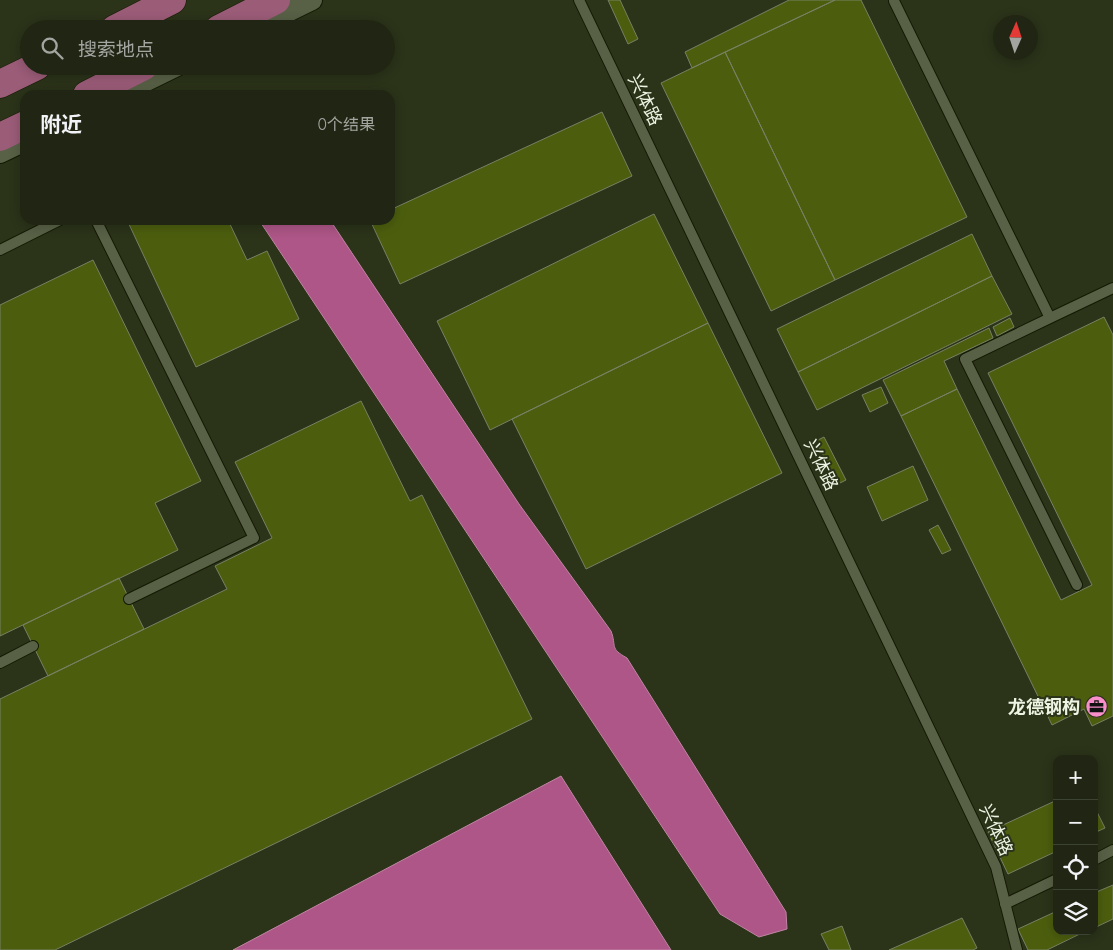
<!DOCTYPE html>
<html lang="zh">
<head>
<meta charset="utf-8">
<style>
	:root { --surface:#202613; --page:#282e1c; --text:#f1f3f6; --muted:#a2a5a0; --line:#3d4333 }
	body { margin:0; font-family:Quicksand,"Noto Sans SC",sans-serif; background:var(--page); color:var(--text) }
	.controls { position:absolute; right:15px; bottom:15px; display:grid; overflow:hidden; border-radius:10px; box-shadow:0 2px 12px #0003 }
	.controls button { width:45px; height:45px; display:grid; place-items:center; padding:0; border:0; border-bottom:1px solid var(--line); background:var(--surface); color:var(--text); font:25px sans-serif }
	.compass { position:absolute; left:993px; top:15px; width:45px; height:45px; border-radius:50%; background:var(--surface); box-shadow:0 2px 12px #0003; rotate:3deg }
	.list { margin:0; padding:0; list-style:none }
	h2 { display:flex; justify-content:space-between; align-items:center; height:65px; margin:0; padding:0 20px; font-size:21px }
	h2 small { font-size:16px; font-weight:400; color:var(--muted) }
	.icon { flex:none; width:28px; height:28px; fill:none; stroke:currentColor; stroke-width:2; stroke-linecap:round; stroke-linejoin:round }
	.map { position:relative; flex:none; width:1113px; height:950px; overflow:hidden }
	.search { position:absolute; background:var(--surface); box-shadow:0 2px 12px #0003; left:20px; top:20px; width:375px; height:55px; display:flex; align-items:center; gap:12px; box-sizing:border-box; padding:0 18px; border-radius:28px; color:var(--muted); font-size:19px }
	.panel { position:absolute; background:var(--surface); box-shadow:0 2px 12px #0003; left:20px; top:90px; width:375px; height:135px; border-radius:15px }
	.map>svg:first-child { display:block }
	.water { fill:#ad5687; stroke:#c085a3 }
	.building { fill:#4c5e0e; stroke:#778164 }
	.lines { fill:none; stroke-linecap:round; stroke-linejoin:round }
	.service-casing { stroke:#141a03; stroke-width:12 }
	.minor-casing { stroke:#141a03; stroke-width:22 }
	.primary-casing { stroke:#141a03; stroke-width:29 }
	.service { stroke:#586146; stroke-width:10 }
	.minor { stroke:#586146; stroke-width:20 }
	.primary { stroke:#9b5c78; stroke-width:28 }
	.labels { text-anchor:middle; stroke-width:4; stroke-linejoin:round; paint-order:stroke }
	.street-label { font-size:18px; fill:#eef4e4; stroke:#2b3319 }
	.poi-label { font-size:18px; font-weight:bold; fill:#eef4e4; stroke:#2b3319; text-anchor:end }
</style>
</head>
<body>
<div class="map">
<svg width="1113" height="950" viewBox="0 0 1113 950">
	<rect width="100%" height="100%" fill="#2b3319"/>
	<path class="water" d="M 259,220 L 330,220 L 519,504 L 611,631 C 617,647 609,648 627,658 L 786,912 L 787,929 L 759,937 L 720,914 Z
		M 561,776 L 671,950 L 233,950 Z"/>
	<path class="building" d="M 608,0 L 620,0 L 638,39 L 628,44 Z
		M 789,0 L 835,0 L 692,68 L 685,52 Z
		M 835,0 L 861,0 L 967,217 L 835,280 L 725,52 Z
		M 725,52 L 835,280 L 771,311 L 661,83 Z
		M 602,112 L 632,176 L 400,284 L 370,220 L 390,220 L 390,210 Z
		M 654,214 L 708,323 L 490,430 L 437,321 Z
		M 127,220 L 228,220 L 247,260 L 267,251 L 299,319 L 196,367 Z
		M 972,234 L 992,276 L 798,372 L 777,329 Z
		M 93,260 L 201,481 L 155,503 L 178,550 L 0,636 L 0,305 Z
		M 992,276 L 1012,314 L 817,410 L 798,372 Z
		M 1104,317 L 1113,335 L 1113,716 L 1092,726 L 1084,709 L 1052,725 L 901,416 L 957,389 L 1061,600 L 1092,585 L 988,373 Z
		M 1010,318 L 1014,327 L 997,336 L 993,327 Z
		M 708,323 L 782,473 L 586,569 L 512,419 Z
		M 989,328 L 993,338 L 944,361 L 957,389 L 901,416 L 883,380 Z
		M 881,387 L 888,403 L 870,412 L 862,395 Z
		M 361,401 L 410,501 L 422,495 L 532,719 L 55,950 L 0,950 L 0,699 L 227,589 L 215,566 L 272,538 L 235,462 Z
		M 824,437 L 846,480 L 838,484 L 816,441 Z
		M 913,466 L 928,500 L 882,521 L 867,487 Z
		M 938,525 L 951,550 L 942,554 L 929,530 Z
		M 119,578 L 144,629 L 48,676 L 23,625 Z
		M 1057,800 L 1057,851 L 1008,874 L 988,832 Z
		M 1094,806 L 1105,828 L 1094,833 Z
		M 1113,885 L 1113,919 L 1094,928 L 1094,893 Z
		M 1057,911 L 1057,931 L 1086,931 L 1047,950 L 1028,950 L 1018,929 Z
		M 962,918 L 977,948 L 973,950 L 889,950 Z
		M 842,926 L 851,950 L 829,950 L 821,934 Z"/>
	<g class="lines">
		<defs>
			<path id="service" d="M 579,0 L 996,867 L 1017,950
				M 894,1 L 1050,318 L 1113,288
				M 96,220 L 254,538 L 129,599
				M 0,250 L 60,220
				M 1050,318 L 965,359 L 1077,585
				M 0,663 L 33,646
				M 1094,860 L 1113,850
				M 1005,904 L 1057,879"/>
			<path id="minor" d="M 253,29 L 312,0
				M 118,95 L 177,66
				M 0,153 L 25,141"/>
			<path id="primary" d="M 115,29 L 172,0
				M 219,29 L 276,0
				M 0,84 L 37,66
				M 87,95 L 144,66
				M 0,137 L 25,125"/>
		</defs>
		<use href="#service" class="service-casing"/>
		<use href="#minor" class="minor-casing"/>
		<use href="#primary" class="primary-casing"/>
		<use href="#service" class="service"/>
		<use href="#minor" class="minor"/>
		<use href="#primary" class="primary"/>
	</g>
	<defs>
		<symbol id="office-disc" viewBox="-11 -11 22 22"><circle r="9.5" fill="#f98fca" stroke="#2b3319"/><path d="M-6-3h4V-5.5h4V-3h4V5H-6ZM-1-4.5V-3h2v-1.5ZM-6 0V1H6V0Z" fill="#111"/></symbol>
	</defs>
	<g fill-rule="evenodd">
		<use href="#office-disc" x="1084" y="694" width="25" height="25"/>
	</g>
	<g class="labels">
		<g class="street-label">
			<text transform="translate(645 100) rotate(64)" y="6">兴体路</text>
			<text transform="translate(821 465) rotate(64)" y="6">兴体路</text>
			<text transform="translate(996 830) rotate(65)" y="6">兴体路</text>
		</g>
		<g class="poi-label">
			<text x="1080" y="713">龙德钢构</text>
		</g>
	</g>
</svg>
<div class="controls">
<button>+</button>
<button>−</button>
<button><svg class="icon" aria-label="locate" viewBox="0 0 24 24"><circle cx="12" cy="12" r="6"/><path d="M12 2v4M12 18v4M2 12h4M18 12h4"/></svg></button>
<button><svg class="icon" aria-label="layers" viewBox="0 0 24 24"><path d="M12 4l9 5-9 5-9-5zM3 14l9 5 9-5"/></svg></button>
</div>
<svg class="compass" viewBox="-18 -18 36 36"><path d="M0-13l5 13h-10z" fill="#e53935"/><path d="M0 13l5-13h-10z" fill="#a2a5a0"/></svg>
<div class="search"><svg class="icon" aria-label="search" viewBox="0 0 24 24"><circle cx="10" cy="10" r="6"/><path d="M15 15l6 6"/></svg>搜索地点</div>
<section class="panel">
<h2>附近<small>0个结果</small></h2>
<ul class="list">
</ul>
</section>
</div>
</body>
</html>
